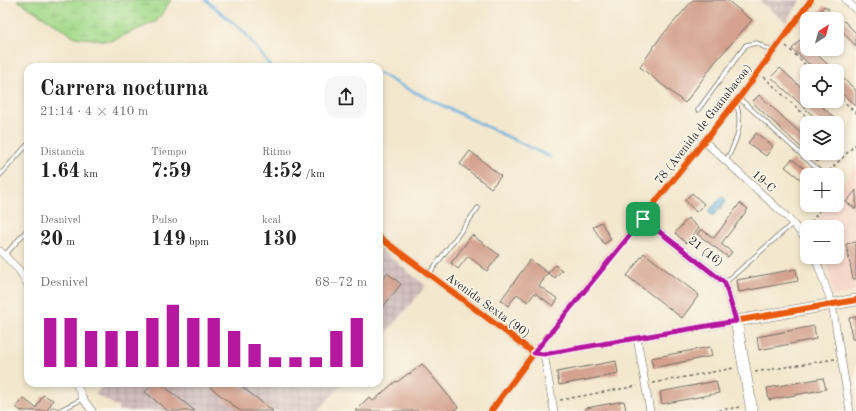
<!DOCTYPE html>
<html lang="es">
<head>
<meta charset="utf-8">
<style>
	:root { --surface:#fff; --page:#f6f6f6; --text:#222; --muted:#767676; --accent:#b5179e }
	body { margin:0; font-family:"Old Standard TT",serif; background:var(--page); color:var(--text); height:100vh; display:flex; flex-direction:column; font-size:15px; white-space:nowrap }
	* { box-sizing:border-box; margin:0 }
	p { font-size:13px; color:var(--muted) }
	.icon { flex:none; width:22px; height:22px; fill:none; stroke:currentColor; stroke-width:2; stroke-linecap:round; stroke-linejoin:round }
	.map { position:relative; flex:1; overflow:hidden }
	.details { position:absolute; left:24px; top:63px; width:359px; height:324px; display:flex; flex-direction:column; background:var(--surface); border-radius:12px; box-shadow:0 2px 6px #0003 }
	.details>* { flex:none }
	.needle { width:26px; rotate:36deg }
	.controls { position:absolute; left:800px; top:12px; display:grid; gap:8px }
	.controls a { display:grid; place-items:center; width:44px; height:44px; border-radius:8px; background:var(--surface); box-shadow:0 2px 6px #0003; font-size:20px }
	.pin { position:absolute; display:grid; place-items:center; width:34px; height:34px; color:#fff; margin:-17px; border-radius:8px; box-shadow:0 2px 6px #0006 }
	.round { display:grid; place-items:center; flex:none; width:42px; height:42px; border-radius:12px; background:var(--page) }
	.headline { display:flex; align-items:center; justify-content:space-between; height:68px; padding:0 16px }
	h1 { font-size:22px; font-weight:700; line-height:30px }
	.stats { display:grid; grid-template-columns:repeat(3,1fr); gap:6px; height:68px; padding:4px 16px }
	.stats div { display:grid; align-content:center }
	.stats b { font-size:20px; font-weight:700 }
	.stats small { font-size:11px; font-weight:400 }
	.stats p { font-size:11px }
	.chart { height:112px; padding:8px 16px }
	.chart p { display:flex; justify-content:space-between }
	.chart svg { width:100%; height:72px; margin-top:4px; stroke:var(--accent); stroke-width:6 }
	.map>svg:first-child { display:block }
</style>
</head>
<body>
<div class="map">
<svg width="856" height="411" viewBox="0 0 856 411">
	<defs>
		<pattern id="industrial-grid" width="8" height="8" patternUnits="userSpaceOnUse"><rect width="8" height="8" fill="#d1bfbd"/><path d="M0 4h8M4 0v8" fill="none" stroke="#b4a4a3"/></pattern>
		<pattern id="wetland-marsh" width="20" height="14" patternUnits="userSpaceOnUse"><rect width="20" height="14" fill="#a3da8b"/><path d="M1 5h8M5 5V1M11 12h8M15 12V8" fill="none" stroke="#8cbb78"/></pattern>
		<pattern id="water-rules" width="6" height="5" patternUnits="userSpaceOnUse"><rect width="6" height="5" fill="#67b0df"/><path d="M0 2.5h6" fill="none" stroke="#558fb5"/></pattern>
	</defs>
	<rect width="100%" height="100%" fill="#fbf7ec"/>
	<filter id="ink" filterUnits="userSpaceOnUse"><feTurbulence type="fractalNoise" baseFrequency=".025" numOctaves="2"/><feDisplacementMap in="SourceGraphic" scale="8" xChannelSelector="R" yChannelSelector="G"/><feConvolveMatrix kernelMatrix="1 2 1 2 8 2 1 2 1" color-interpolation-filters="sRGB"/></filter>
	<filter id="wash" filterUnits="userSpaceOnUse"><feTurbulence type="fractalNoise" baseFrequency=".012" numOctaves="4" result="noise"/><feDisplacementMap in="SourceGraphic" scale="16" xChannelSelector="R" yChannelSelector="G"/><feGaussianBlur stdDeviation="0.9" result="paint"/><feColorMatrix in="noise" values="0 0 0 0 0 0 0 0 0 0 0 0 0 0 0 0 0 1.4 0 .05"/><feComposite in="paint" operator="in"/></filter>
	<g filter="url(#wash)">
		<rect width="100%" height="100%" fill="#f3e7cd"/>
		<path fill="#f6d2c3" d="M856 165V292L833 296 826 257H837V227H821L819 217 828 205H837V192Z"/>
		<g fill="url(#industrial-grid)">
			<path d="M758 0H801L786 22Z"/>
			<path d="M379 248 426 286 379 341Z"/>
			<path d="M106 383H343L318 411H118V407L95 394Z"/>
		</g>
		<path fill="url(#wetland-marsh)" stroke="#67825b" d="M17 0H171L157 21 111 41 75 37Z"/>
		<path fill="url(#water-rules)" stroke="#496e85" d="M722 196 727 201 713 216 708 212Z"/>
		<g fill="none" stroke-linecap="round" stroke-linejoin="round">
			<g stroke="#67b0df" stroke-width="2.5">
				<path d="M206 0 244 32 271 67"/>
				<path d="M379 73 398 84 550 157"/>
			</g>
		</g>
		<g id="blocks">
			<g fill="#d4a28f">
				<path d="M693 0H727L752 20 715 62 685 103 640 67 659 39Z"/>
				<path d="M824 6 829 9 822 19H814Z"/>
				<path d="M844 21 856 33V46L838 27Z"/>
				<path d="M800 40 807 46V49H811L835 71H817L792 49Z"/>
				<path d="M780 68 807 93V101H816L840 123H821L771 77Z"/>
				<path d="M837 73 856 90V106L837 89Z"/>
				<path d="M759 95 807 139V153L752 102Z"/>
				<path d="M756 133 773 146 766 156 748 143Z"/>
				<path d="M470 151 501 176 491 188 460 164Z"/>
				<path d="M807 153H826L817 162Z"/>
				<path d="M792 159 807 171V184L785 167Z"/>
				<path d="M856 190V209L846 202Z"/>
				<path d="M692 193 704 204 696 212 685 200Z"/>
				<path d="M740 203 748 209 721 244 732 252 728 257 697 234 701 229 714 238Z"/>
				<path d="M688 218 699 228 686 243 675 233Z"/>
				<path d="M601 222 611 239 604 244 593 227Z"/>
				<path d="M472 235 499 255 487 271 468 256 458 269 451 263Z"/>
				<path d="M856 242V279H853L846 244Z"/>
				<path d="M644 253 699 295 682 318 627 276Z"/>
				<path d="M530 260 548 273 539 286 558 299 553 306 535 293 528 302 517 294 508 306 501 300Z"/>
				<path d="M555 265 562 270 555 278 548 273Z"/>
				<path d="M796 269 798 281 739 292 737 280Z"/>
				<path d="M387 273 401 284 379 312V283Z"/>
				<path d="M856 317V339H852L849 318Z"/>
				<path d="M814 326 816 339 759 350 757 337Z"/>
				<path d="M710 347 712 356 653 368 651 358Z"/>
				<path d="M616 361 618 374 559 385 557 372Z"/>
				<path d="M422 364 458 407 454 411H355L369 397 373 401 396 381 397 382 409 373 410 374Z"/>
				<path d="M823 378 826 389 769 400 767 388Z"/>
				<path d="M716 381 719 393 662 404 660 392Z"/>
				<path d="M153 383H160L195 411H168L145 392Z"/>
				<path d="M205 383H237L273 411H240Z"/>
				<path d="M43 395 53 400 47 411H21L16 407 23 398 36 408Z"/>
				<path d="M624 401 626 411H586V408Z"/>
			</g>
		</g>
	</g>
	<g filter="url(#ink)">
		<use href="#blocks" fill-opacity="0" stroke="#716d64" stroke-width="1"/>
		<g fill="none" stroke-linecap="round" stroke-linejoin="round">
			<defs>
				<g id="lane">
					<path d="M739 98 824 175"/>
					<path d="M698 110 746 45 757 43 773 52"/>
					<path d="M726 161C736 142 744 125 736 103"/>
					<path d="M0 175 28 144"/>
					<path d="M5 255 28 229"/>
					<path d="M429 274 478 208"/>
					<path d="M725 283 793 223"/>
					<path d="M53 409 58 411 83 399"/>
				</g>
				<g id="street">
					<path d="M846 0 856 10"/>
					<path d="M704 141 787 217 807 240"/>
					<path d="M379 237 534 353 544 354 736 321 725 283 643 219"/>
					<path d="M0 251 19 270 28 285"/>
					<path d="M815 257 832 304 850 411"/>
					<path d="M637 338 650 411"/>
					<path d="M544 354 554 411"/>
					<path d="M76 383 83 399 92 411"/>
					<path d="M491 411 534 353 739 98 811 0"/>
				</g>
				<path id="secondary" d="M752 411 736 321 856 300"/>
			</defs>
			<use href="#lane" stroke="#716d64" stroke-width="5"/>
			<use href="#street" stroke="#716d64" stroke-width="8"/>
			<use href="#secondary" stroke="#716d64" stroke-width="12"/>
			<g stroke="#716d64" stroke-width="1.5" stroke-dasharray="3 3" stroke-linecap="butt">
				<path d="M786 46 812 71"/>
				<path d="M764 77 813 123"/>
				<path d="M837 95 856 113"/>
				<path d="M837 146 846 154"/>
				<path d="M829 171 856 144"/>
				<path d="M808 227 823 205"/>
				<path d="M755 372 835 359"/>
				<path d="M653 383 734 368"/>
				<path d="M560 400 637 386"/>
				<path d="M713 411 741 407"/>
			</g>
			<use href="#lane" stroke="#fff" stroke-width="3.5"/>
			<use href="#street" stroke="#fff" stroke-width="7"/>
			<use href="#secondary" stroke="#fff" stroke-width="11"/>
			<defs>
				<g id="cycleway">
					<path d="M379 237 534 353 544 354 856 300"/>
					<path d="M491 411 534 353 739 98 811 0"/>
				</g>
			</defs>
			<use href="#cycleway" stroke="#fbf7ec" stroke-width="8"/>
			<use href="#cycleway" stroke="#e8590c" stroke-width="6"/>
		</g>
	</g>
	<g fill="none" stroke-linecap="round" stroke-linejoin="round" filter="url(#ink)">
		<defs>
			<path id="route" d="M643 219 725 283 736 321 544 354 534 353Z"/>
		</defs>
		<use href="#route" stroke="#fff" stroke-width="8"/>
		<use href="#route" stroke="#b5179e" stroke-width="5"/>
	</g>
	<g text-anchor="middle" stroke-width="3" stroke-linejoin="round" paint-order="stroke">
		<g font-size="12" fill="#2b2b2b" stroke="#fbf7ec">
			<text transform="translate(703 124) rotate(-52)" y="4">78 (Avenida de Guanabacoa)</text>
			<text transform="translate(764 181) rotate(42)" y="4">19-C</text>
			<text transform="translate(706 251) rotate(38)" y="4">21 (16)</text>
			<text transform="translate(488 305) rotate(36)" y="4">Avenida Sexta (90)</text>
		</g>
	</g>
</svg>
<div class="controls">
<a><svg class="needle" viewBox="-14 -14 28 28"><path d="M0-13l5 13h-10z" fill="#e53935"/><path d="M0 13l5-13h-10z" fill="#767676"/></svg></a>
<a><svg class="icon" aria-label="locate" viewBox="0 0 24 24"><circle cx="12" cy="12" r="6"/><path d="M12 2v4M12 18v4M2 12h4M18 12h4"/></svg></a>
<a><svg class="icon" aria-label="layers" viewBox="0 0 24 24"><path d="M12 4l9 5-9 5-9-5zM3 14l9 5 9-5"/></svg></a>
<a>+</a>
<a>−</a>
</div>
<div class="pin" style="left:643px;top:219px;background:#1e9e55"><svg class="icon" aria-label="arrive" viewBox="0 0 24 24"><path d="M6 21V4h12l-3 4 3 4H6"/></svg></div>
<section class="details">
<div class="headline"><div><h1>Carrera nocturna</h1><p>21:14 · 4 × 410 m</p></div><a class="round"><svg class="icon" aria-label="share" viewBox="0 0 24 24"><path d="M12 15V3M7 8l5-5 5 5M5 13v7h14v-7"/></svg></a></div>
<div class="stats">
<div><p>Distancia</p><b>1.64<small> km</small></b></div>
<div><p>Tiempo</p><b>7:59</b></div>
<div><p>Ritmo</p><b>4:52<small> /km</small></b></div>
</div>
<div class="stats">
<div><p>Desnivel</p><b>20<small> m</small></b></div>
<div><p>Pulso</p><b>149<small> bpm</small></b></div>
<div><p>kcal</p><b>130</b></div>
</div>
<div class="chart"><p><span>Desnivel</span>68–72 m</p>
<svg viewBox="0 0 160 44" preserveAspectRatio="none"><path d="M5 44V14M15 44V14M25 44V22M35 44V22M45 44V22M55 44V14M65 44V6M75 44V14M85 44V14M95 44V22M105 44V30M115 44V38M125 44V38M135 44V38M145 44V22M155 44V14"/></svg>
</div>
</section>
</div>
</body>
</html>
